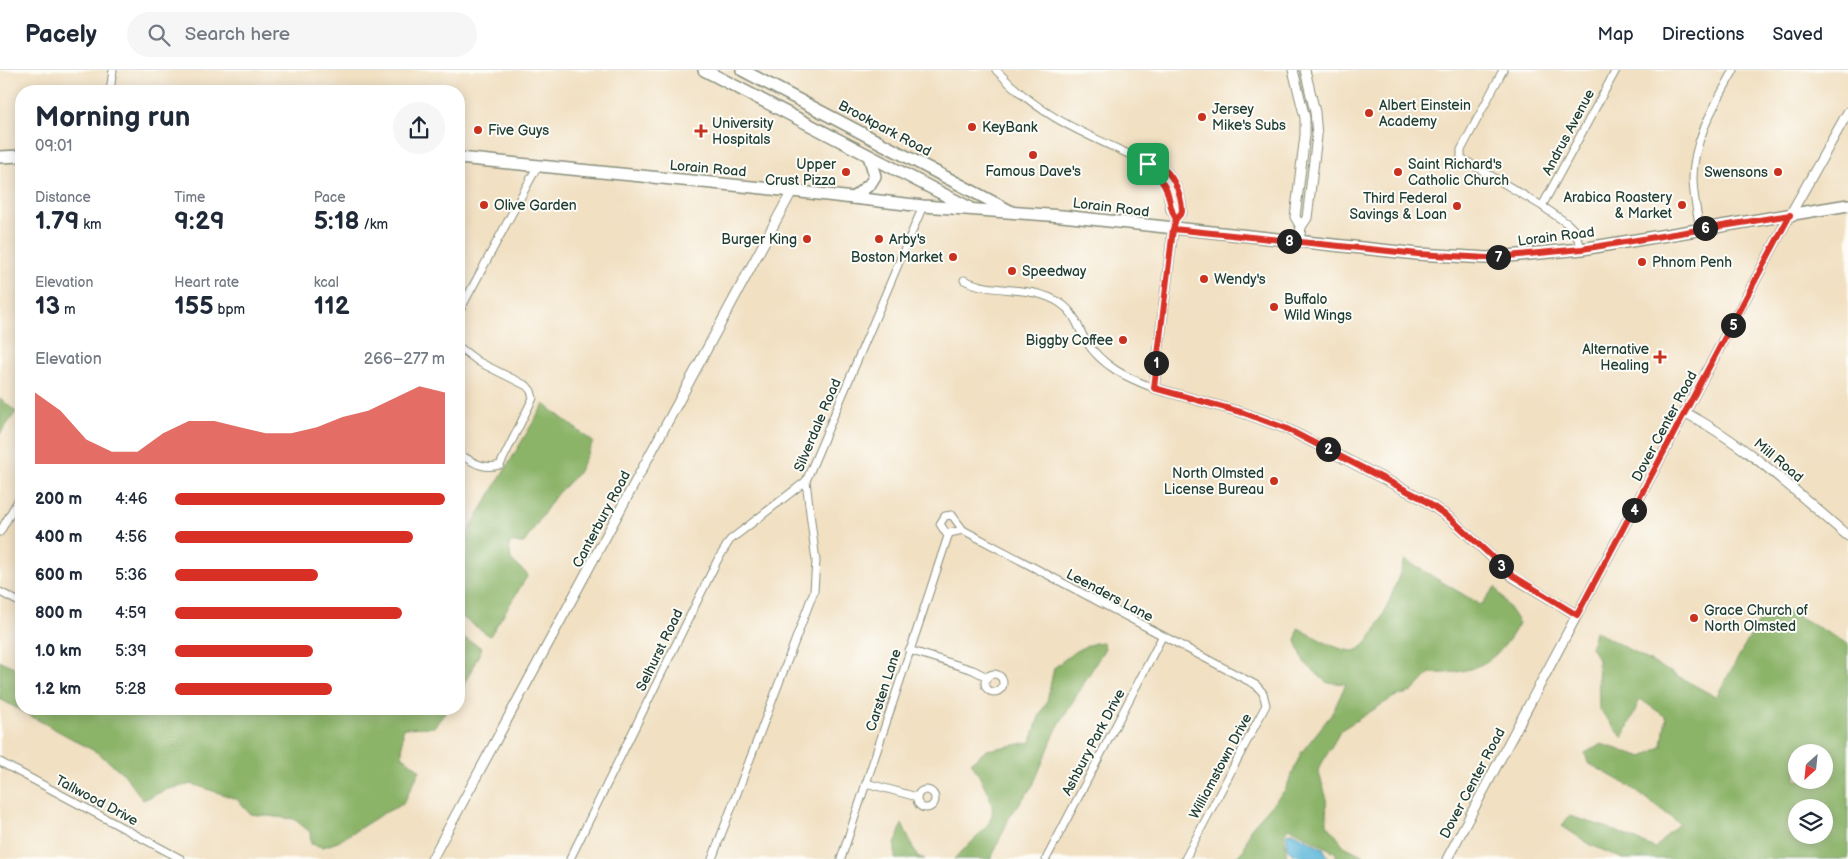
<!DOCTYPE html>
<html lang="en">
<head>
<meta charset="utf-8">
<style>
	:root { --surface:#fff; --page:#f6f6f7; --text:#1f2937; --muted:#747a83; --line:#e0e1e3; --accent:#d93025 }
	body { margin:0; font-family:"Balsamiq Sans",sans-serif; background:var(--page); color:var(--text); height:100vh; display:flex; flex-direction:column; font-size:19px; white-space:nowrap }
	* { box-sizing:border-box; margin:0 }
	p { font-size:16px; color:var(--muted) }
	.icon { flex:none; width:28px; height:28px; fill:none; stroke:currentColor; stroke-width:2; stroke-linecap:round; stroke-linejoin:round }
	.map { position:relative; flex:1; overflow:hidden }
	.drawer { position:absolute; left:15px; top:15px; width:450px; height:630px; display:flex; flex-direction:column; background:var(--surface); border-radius:20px; box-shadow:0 2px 12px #0003 }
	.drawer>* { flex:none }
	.needle { width:32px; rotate:207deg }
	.tools { position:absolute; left:1788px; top:674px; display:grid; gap:10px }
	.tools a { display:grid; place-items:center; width:45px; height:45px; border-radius:50%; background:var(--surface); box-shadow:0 2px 12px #0003; font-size:25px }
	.pin { position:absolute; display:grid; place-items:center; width:42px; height:42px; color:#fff; margin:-21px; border-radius:10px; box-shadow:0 2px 8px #0006 }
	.km { position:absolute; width:25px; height:25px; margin:-12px; border-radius:50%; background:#222; color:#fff; font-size:14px; line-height:25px; text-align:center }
	.round { display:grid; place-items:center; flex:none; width:52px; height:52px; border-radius:26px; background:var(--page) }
	.summary { display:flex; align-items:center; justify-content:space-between; height:85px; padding:0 20px }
	h1 { font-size:28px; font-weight:600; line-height:38px }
	.figures { display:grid; grid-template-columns:repeat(3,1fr); gap:8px; height:85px; padding:5px 20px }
	.figures div { display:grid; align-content:center }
	.figures b { font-size:25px; font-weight:600 }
	.figures small { font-size:14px; font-weight:400 }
	.figures p { font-size:14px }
	.chart { height:140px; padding:10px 20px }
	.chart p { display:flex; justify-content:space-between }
	.chart svg { width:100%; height:90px; margin-top:5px; fill:var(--accent); opacity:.7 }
	ul { padding:0 20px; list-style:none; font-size:16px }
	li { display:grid; grid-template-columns:80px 60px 1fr; align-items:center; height:38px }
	li i { height:12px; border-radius:6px; background:var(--accent) }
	header { display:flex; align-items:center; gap:30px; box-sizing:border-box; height:70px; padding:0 25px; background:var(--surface); border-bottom:1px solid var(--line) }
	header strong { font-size:24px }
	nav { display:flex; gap:28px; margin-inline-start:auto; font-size:18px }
	.search { width:350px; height:45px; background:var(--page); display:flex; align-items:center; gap:12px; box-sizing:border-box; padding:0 18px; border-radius:28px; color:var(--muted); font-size:19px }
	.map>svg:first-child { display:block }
</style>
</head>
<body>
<header>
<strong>Pacely</strong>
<div class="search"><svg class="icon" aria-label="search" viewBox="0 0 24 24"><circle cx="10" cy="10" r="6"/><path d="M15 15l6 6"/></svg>Search here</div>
<nav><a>Map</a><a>Directions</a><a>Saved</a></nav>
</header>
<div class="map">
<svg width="1848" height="789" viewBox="0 0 1848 789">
	<rect width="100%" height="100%" fill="#fdfcf7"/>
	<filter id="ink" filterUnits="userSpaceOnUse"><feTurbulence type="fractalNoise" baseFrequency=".02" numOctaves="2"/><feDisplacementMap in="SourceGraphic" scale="10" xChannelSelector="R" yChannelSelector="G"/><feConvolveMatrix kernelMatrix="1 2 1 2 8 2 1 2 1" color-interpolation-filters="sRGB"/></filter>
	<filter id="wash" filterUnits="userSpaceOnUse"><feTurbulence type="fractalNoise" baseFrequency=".0096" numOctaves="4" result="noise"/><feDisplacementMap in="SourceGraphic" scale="20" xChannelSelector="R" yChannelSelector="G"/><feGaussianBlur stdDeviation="1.12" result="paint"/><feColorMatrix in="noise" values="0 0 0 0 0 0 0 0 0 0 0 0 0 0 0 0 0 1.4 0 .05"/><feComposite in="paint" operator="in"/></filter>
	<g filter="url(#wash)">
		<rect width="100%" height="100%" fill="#f1e0c2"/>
		<g fill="#8cb469" stroke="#56784e" fill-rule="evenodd">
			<path d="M0 328 16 342 0 364Z"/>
			<path d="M544 334 593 372 578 403 556 425 524 473H509L511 490 528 505 490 566 459 545V477Z"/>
			<path d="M1405 490 1481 535 1495 517 1519 553C1499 592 1473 605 1430 603L1412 622 1394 627 1341 660 1318 700 1326 726 1327 754 1344 776 1364 786 1362 789H1336V783L1289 757 1284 764 1287 789H1235L1244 779 1250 759 1285 720 1301 683 1331 645 1346 614 1326 612 1304 592 1296 571 1298 558C1314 566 1333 579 1352 581 1375 582 1397 509 1405 490Z"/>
			<path d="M1765 540 1790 542 1848 574V789H1623L1591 775 1562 756 1569 746 1606 757 1655 778 1679 753 1629 716 1588 693 1585 683 1601 674 1643 687 1662 676 1666 647 1640 629 1623 668 1599 639 1598 589 1591 577 1595 561 1716 627ZM1796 682H1824V710H1796ZM1796 738H1824V765H1796Z"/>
			<path d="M459 565 482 578 459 625Z"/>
			<path d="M1103 572 1105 578 1057 658 1033 715 1009 748 991 789H954C999 746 1004 748 971 692L987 680 1031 672 1039 647 1047 631 1054 598C1069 586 1083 573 1103 572Z"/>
			<path d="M0 591 21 600V639H448L434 657 403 658 402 686 420 700 403 734 382 744 338 772 323 777 311 774 310 762 294 749 250 744 237 729 192 714 168 719 143 730 124 704 98 683 0 629Z"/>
			<path d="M902 754 917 786 925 789H895V775Z"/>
		</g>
		<path fill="#5bb6d9" stroke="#3d7a86" d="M1293 762 1323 778 1329 789C1317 789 1294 789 1288 780 1286 776 1287 769 1286 764Z"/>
	</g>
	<g filter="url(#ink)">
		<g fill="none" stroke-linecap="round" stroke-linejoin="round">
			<defs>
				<g id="minor">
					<path d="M996 0C1043 50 1089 65 1148 93 1171 93 1182 123 1183 142L1176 149 1173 159"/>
					<path d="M1503 0 1461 80V88L1542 136 1568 154 1574 160 1582 179"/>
					<path d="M110 21 113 0"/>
					<path d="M1148 93 1166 117 1170 140 1176 149"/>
					<path d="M1542 136 1616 0"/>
					<path d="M1700 159C1697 142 1693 125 1693 108 1693 69 1716 33 1734 0"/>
					<path d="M964 210C995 225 1031 214 1060 233 1076 243 1077 257 1086 271 1102 296 1127 308 1154 318"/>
					<path d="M459 242 538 95"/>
					<path d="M459 277 479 292 527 316 531 321 533 328 500 395C483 400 473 392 459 384"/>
					<path d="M0 462 21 425"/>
					<path d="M948 466 940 454 945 446 952 445 963 460"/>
					<path d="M0 522 21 533"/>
					<path d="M909 580 973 600 987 607"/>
					<circle cx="994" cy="613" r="9"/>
					<path d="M0 692 181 789"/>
					<path d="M866 713 917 727"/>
					<circle cx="926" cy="729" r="9"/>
					<path d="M570 789 717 491 730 470 806 411"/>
					<path d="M712 789 814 521 816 491 806 411 923 136"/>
					<path d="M841 789 949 463 963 460 1256 615 1263 623 1266 635 1185 789"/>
					<path d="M1046 789 1162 567"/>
				</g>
				<g id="tertiary">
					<path d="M1293 0 1305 48V65L1295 147 1301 157"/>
					<path d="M1173 159 1154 318 1244 343 1285 358 1421 428 1451 449 1513 507 1577 545"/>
					<path d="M1299 172 1301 157 1307 148 1317 66 1315 42 1305 0"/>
					<path d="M1686 343C1748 376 1795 421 1848 466"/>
					<path d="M432 789 792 121"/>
					<path d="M1447 789 1790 145 1848 42"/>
				</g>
				<g id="primary">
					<path d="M704 0 968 137"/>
					<path d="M742 0 1010 141"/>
					<path d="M0 87 21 86"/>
					<path d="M459 88 792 121 923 136 1062 146 1418 184 1487 188 1582 179 1848 135"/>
					<path d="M853 128 870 114 875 106 869 86"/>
				</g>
			</defs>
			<use href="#minor" stroke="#888e7b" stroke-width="9"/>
			<use href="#tertiary" stroke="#888e7b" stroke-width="11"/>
			<use href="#primary" stroke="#888e7b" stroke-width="14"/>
			<use href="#minor" stroke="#fff" stroke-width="7"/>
			<use href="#tertiary" stroke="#fff" stroke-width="9"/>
			<use href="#primary" stroke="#fff" stroke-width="11"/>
		</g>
	</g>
	<g fill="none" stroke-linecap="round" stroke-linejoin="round" filter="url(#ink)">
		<defs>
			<path id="route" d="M1148 94C1152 103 1161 108 1165 117 1171 128 1169 139 1176 149L1173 159 1154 318 1244 343 1285 358 1421 428 1451 449 1513 506 1577 545 1790 145 1582 179 1487 188 1418 184 1173 159 1176 149 1182 142C1182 124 1171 93 1148 94"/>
		</defs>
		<use href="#route" stroke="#fff" stroke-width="10"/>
		<use href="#route" stroke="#d93025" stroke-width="6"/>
	</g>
	<g fill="#c8321e" stroke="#fdfcf7" stroke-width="2">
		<circle cx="1369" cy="43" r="5"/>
		<circle cx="1202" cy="47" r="5"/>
		<circle cx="972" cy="57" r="5"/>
		<circle cx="478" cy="60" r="5"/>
		<path d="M698.5 53.5h5v5h5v5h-5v5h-5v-5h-5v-5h5z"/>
		<circle cx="1033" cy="85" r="5"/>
		<circle cx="846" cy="102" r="5"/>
		<circle cx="1398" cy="102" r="5"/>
		<circle cx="1778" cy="102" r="5"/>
		<circle cx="484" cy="135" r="5"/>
		<circle cx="1682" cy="135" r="5"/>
		<circle cx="1457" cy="136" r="5"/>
		<circle cx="807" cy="169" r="5"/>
		<circle cx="879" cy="169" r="5"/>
		<circle cx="953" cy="187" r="5"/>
		<circle cx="1642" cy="192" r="5"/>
		<circle cx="1012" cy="201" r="5"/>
		<circle cx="1204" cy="209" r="5"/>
		<circle cx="1274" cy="237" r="5"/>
		<circle cx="1123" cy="270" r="5"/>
		<path d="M1657.5 279.5h5v5h5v5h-5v5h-5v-5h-5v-5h5z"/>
		<circle cx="1274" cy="411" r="5"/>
		<circle cx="1694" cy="548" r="5"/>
	</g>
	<g text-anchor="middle" stroke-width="4" stroke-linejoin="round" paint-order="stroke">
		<g font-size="14" fill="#1f3d34" stroke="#fdfcf7" text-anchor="start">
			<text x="1379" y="40">Albert Einstein<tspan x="1379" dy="16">Academy</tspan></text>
			<text x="1212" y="44">Jersey<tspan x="1212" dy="16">Mike's Subs</tspan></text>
			<text x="712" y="58">University<tspan x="712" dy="16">Hospitals</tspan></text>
			<text x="982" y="62">KeyBank</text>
			<text x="488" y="65">Five Guys</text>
			<text x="836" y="99" text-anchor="end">Upper<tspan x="836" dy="16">Crust Pizza</tspan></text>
			<text x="1408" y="99">Saint Richard's<tspan x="1408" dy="16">Catholic Church</tspan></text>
			<text x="1033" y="106" text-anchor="middle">Famous Dave's</text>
			<text x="1768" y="107" text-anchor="end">Swensons</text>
			<text x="1672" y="132" text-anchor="end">Arabica Roastery<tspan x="1672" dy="16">&amp; Market</tspan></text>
			<text x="1447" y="133" text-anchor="end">Third Federal<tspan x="1447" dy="16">Savings &amp; Loan</tspan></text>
			<text x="494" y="140">Olive Garden</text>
			<text x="797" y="174" text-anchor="end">Burger King</text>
			<text x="889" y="174">Arby's</text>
			<text x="943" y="192" text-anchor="end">Boston Market</text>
			<text x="1652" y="197">Phnom Penh</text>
			<text x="1022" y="206">Speedway</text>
			<text x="1214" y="214">Wendy's</text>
			<text x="1284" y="234">Buffalo<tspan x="1284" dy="16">Wild Wings</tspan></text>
			<text x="1113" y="275" text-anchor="end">Biggby Coffee</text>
			<text x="1649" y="284" text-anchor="end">Alternative<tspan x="1649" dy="16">Healing</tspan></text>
			<text x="1264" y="408" text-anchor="end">North Olmsted<tspan x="1264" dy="16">License Bureau</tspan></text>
			<text x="1704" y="545">Grace Church of<tspan x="1704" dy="16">North Olmsted</tspan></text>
		</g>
		<g font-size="14" fill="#1f3d34" stroke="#fdfcf7">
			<text transform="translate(885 58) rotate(28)" y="5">Brookpark Road</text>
			<text transform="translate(1568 62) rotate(-62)" y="5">Andrus Avenue</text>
			<text transform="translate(708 98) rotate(5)" y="5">Lorain Road</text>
			<text transform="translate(1111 137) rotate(7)" y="5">Lorain Road</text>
			<text transform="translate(1556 166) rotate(-7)" y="5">Lorain Road</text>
			<text transform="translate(817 355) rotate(-67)" y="5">Silverdale Road</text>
			<text transform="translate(1664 356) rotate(-62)" y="5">Dover Center Road</text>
			<text transform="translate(1779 390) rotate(40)" y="5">Mill Road</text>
			<text transform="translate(601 449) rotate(-62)" y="5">Canterbury Road</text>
			<text transform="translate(1110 525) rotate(28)" y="5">Leenders Lane</text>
			<text transform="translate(659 580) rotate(-64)" y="5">Selhurst Road</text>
			<text transform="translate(883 620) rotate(-72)" y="5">Carsten Lane</text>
			<text transform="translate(1093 672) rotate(-62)" y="5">Ashbury Park Drive</text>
			<text transform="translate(1220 696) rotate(-62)" y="5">Williamstown Drive</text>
			<text transform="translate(1472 713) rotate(-62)" y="5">Dover Center Road</text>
			<text transform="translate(97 730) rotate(28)" y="5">Tallwood Drive</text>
		</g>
	</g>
</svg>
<div class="tools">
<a><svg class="needle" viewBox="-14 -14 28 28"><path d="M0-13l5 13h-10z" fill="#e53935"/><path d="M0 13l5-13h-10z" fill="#747a83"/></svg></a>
<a><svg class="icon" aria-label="layers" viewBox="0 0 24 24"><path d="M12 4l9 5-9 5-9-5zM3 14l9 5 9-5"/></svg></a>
</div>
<div class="pin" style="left:1148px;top:94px;background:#1e9e55"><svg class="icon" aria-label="arrive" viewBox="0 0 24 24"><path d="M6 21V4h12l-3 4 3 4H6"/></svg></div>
<b class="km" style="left:1156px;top:293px">1</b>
<b class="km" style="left:1328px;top:379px">2</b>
<b class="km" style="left:1501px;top:496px">3</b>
<b class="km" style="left:1634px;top:440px">4</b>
<b class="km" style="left:1733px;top:255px">5</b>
<b class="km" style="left:1705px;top:158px">6</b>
<b class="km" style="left:1498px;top:187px">7</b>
<b class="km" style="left:1289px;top:171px">8</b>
<section class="drawer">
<div class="summary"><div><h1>Morning run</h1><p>09:01</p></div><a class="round"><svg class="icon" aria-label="share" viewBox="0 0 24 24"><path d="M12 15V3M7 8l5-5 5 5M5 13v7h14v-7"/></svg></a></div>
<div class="figures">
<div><p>Distance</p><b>1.79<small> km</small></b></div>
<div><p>Time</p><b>9:29</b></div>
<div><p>Pace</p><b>5:18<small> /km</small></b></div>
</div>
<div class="figures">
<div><p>Elevation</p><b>13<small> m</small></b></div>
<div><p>Heart rate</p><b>155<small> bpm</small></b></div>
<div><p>kcal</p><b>112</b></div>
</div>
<div class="chart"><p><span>Elevation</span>266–277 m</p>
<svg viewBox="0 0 160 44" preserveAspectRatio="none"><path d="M0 44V9L10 18L20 32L30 38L40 38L50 29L60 23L70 23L80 26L90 29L100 29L110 26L120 21L130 18L140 12L150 6L160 9V44z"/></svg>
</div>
<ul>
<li><b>200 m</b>4:46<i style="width:100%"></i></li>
<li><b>400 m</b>4:56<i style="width:88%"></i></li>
<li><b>600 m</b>5:36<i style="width:53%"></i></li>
<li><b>800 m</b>4:59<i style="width:84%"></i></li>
<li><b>1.0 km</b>5:39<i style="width:51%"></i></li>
<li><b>1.2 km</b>5:28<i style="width:58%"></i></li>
</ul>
</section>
</div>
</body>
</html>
